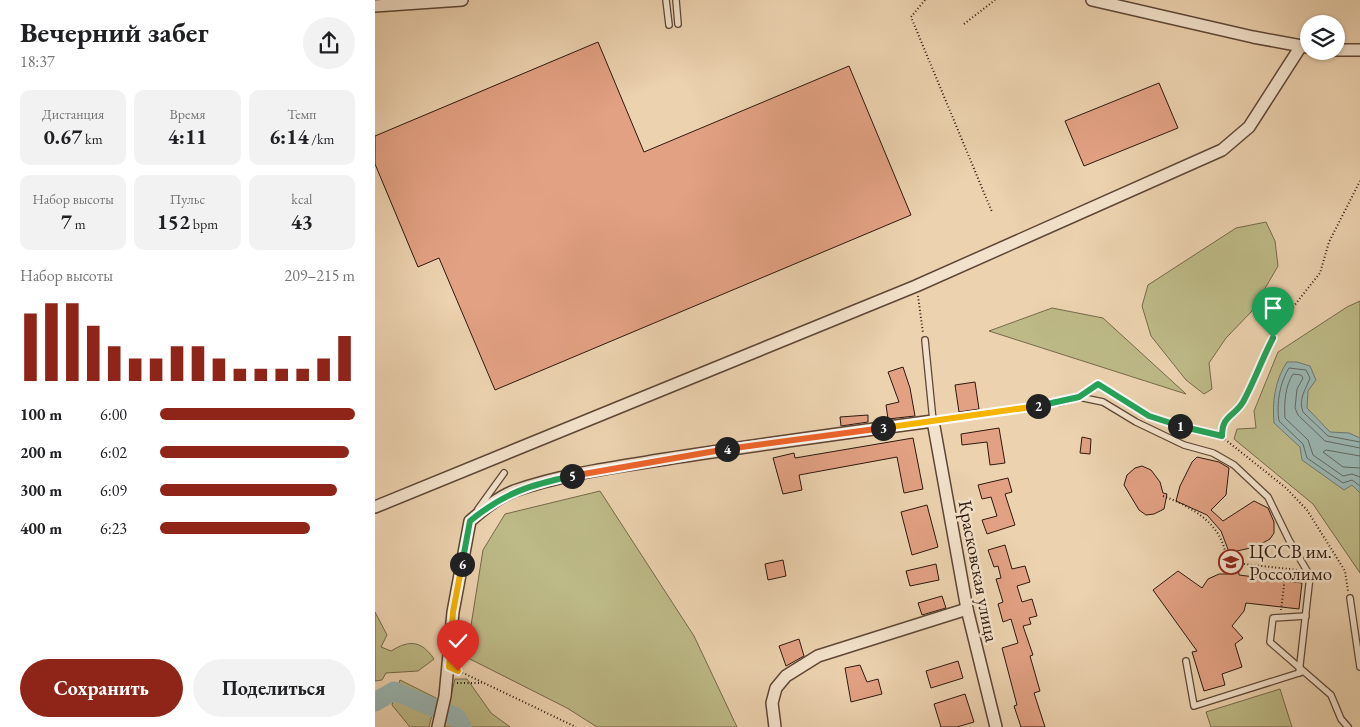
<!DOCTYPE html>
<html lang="ru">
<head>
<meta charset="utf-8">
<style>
	:root { --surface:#fff; --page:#f2f2f2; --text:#202124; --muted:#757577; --accent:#8f2418 }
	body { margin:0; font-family:"EB Garamond",serif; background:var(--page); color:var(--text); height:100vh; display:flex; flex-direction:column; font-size:19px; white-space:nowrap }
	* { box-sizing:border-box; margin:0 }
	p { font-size:16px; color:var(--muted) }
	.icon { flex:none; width:28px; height:28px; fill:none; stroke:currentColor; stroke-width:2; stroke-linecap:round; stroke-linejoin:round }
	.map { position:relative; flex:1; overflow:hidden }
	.sheet { display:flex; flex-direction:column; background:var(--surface); width:375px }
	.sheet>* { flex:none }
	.tools { position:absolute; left:925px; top:15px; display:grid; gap:10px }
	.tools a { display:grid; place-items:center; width:45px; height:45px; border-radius:50%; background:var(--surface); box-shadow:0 1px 4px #0004; font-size:25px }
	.pin { position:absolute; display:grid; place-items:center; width:42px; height:42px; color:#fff; margin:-51px -21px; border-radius:50% 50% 50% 0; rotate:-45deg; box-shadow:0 0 5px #0007 }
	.pin .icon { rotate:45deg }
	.km { position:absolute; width:25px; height:25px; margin:-12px; border-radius:50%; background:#222; color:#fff; font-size:14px; line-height:25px; text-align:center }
	.round { display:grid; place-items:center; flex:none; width:52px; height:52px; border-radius:26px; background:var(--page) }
	.head { display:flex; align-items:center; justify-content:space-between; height:85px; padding:0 20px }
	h1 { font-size:28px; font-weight:700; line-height:38px }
	.stats { display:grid; grid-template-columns:repeat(3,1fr); gap:8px; height:85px; padding:5px 20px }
	.stats div { display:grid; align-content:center; border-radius:10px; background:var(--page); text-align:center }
	.stats b { font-size:21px; font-weight:700 }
	.stats small { font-size:14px; font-weight:400 }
	.stats p { font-size:14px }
	.chart { height:140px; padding:10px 20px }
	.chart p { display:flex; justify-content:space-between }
	.chart svg { width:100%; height:90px; margin-top:5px; stroke:var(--accent); stroke-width:6 }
	.cta { display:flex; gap:10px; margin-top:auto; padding:10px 20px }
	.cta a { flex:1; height:58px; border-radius:30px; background:var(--accent); color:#fff; font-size:20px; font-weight:700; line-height:58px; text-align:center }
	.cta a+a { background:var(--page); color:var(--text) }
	ul { padding:0 20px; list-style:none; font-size:16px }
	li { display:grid; grid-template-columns:80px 60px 1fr; align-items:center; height:38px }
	li i { height:12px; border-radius:6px; background:var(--accent) }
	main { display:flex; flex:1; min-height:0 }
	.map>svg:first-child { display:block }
</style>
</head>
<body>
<main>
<section class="sheet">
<div class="head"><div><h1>Вечерний забег</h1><p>18:37</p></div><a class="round"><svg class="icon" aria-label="share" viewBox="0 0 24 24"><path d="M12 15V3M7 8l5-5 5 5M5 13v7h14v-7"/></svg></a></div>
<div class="stats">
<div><p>Дистанция</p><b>0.67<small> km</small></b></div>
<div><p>Время</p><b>4:11</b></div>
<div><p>Темп</p><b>6:14<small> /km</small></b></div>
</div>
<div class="stats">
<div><p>Набор высоты</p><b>7<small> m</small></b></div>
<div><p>Пульс</p><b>152<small> bpm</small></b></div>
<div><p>kcal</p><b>43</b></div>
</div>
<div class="chart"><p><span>Набор высоты</span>209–215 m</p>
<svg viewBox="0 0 160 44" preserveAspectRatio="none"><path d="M5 44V11M15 44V6M25 44V6M35 44V17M45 44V27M55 44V33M65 44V33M75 44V27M85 44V27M95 44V33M105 44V38M115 44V38M125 44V38M135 44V38M145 44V33M155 44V22"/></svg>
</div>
<ul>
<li><b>100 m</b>6:00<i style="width:100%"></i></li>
<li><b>200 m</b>6:02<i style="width:97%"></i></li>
<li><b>300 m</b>6:09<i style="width:91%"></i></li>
<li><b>400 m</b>6:23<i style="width:77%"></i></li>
</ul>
<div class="cta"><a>Сохранить</a><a>Поделиться</a></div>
</section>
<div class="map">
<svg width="985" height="727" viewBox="0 0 985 727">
	<rect width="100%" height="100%" fill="#ecd2af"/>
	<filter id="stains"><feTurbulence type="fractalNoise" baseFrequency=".004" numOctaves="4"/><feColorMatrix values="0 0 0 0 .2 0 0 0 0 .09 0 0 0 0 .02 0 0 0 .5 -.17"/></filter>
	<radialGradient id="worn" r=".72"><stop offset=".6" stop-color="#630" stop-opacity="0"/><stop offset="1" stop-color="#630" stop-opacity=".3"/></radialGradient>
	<g fill="#bdba87" stroke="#76694a">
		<path d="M891 222 900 241 903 266 877 311 851 338 834 363 837 389 829 394 811 380 776 336 767 306 773 285 861 228Z"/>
		<path d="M985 301V573L938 504 859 439 862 429 881 428 879 411 903 352 972 307Z"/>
		<path d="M677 308 728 318 811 394 614 331Z"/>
		<path d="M225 491 319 636 362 727H222L192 708 91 657 108 550 130 514Z"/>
		<path d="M0 612 12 635 6 647 16 651C34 640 46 640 59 659L43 671 11 673 7 680 0 681Z"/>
		<path d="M80 679H92L116 713 135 727H68Z"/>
		<path d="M25 680 61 698 54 727H35L17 705Z"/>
		<path d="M905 689 917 727H836L831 712Z"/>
	</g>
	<path fill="#9ab6b2" stroke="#6f7770" d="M912 362H922L935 366 941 380 933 391 932 408 955 432 974 433 985 438V493L977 485 969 490 927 460 925 447 899 423C897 402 900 380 912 362Z"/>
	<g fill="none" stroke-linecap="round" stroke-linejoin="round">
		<g stroke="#646760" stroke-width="1">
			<path d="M985 442 953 436 928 412C923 399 931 389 935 378L931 370 914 368C905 382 901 404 904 421L928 444 932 458 968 483 977 480 985 486"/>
			<path d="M985 448 950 441 923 415 920 408 922 389 928 378 926 375 918 374C910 386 909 404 910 418L933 440 938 455 968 476 977 474 985 477"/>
			<path d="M985 456 951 450 948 452 968 467 985 468"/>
		</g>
		<path stroke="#9ab6b2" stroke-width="19" d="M0 702 19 691 81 717 87 727"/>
	</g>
	<g fill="#e2a183" stroke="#2e180e">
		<path d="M223 42 269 152 474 66 536 215 120 390 64 258 43 267 0 164V136Z"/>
		<path d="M784 83 803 128 709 166 690 121Z"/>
		<path d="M528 367 535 388 540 416 513 419 511 405 524 402 513 372Z"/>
		<path d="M600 382 604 409 584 412 580 385Z"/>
		<path d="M493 415V422L466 426 465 417Z"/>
		<path d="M624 428 630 463 615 465 612 442 587 445 586 434Z"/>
		<path d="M707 437 716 439 715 454 705 453Z"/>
		<path d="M538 438 548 489 529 493 522 457 424 475 427 490 408 494 398 458 419 453 420 458Z"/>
		<path d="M822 457 844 462 854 468 851 495 836 510 848 521 879 501 893 508 899 522V533L895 539 880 547 862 551 864 575 927 583 924 609 871 603 869 611 857 626 868 638 860 644 867 667 847 674 850 685 829 691 817 652 822 651 778 590 803 571 827 588 833 579 844 574H853L854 552 846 531 832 515 801 501 805 486 817 462Z"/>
		<path d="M767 466 776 470 785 482 788 493 792 494 789 509 779 514 771 515 764 510 749 485 752 475 760 468Z"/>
		<path d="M633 478 637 492 630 494 640 525 612 534 607 520 622 516 616 497 607 499 603 485Z"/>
		<path d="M552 505 563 547 537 555 526 512Z"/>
		<path d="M630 545 637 569 650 566 655 582 642 586 647 602 657 599 662 616 654 618 656 624 648 626 658 655 655 656 665 691 659 693 670 727H646L639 706 642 705 627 648 643 643 636 619 628 622 623 604 628 602 621 579 626 578 623 566 619 567 613 550Z"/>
		<path d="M408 560 411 576 393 580 390 564Z"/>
		<path d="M561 564 564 580 535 586 531 571Z"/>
		<path d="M567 596 571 608 547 615 543 603Z"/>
		<path d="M424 639 429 656 411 666 404 646Z"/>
		<path d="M583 661 588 678 556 688 551 671Z"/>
		<path d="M485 665 492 682 503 679 507 694 476 702 470 668Z"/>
		<path d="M590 694 599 722 582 727H566L559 704Z"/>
	</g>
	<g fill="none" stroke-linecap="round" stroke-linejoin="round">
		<defs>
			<g id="lane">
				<path d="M291 0 294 25"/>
				<path d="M301 0 303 24"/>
				<path d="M550 340 558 421 687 402 704 397 728 402 761 422 809 445 838 453 859 465 893 497 914 540 935 576 924 673"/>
				<path d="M103 509 129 473"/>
				<path d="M975 598 985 667"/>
				<path d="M931 616 898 618 895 642 956 695 966 719 973 727"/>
				<path d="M811 661 819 706 927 672"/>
			</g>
			<g id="street">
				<path d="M717 0 878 37 932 47"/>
				<path d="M0 6 87 0"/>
				<path d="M961 50H985"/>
				<path d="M0 507 541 286 847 150 874 127 926 46"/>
				<path d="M63 727 70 696 78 612 95 521C108 510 122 498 139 491 187 474 241 467 291 459 380 445 469 433 558 421L592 609 621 727"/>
				<path d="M400 727 397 703 401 688 411 676 443 656 592 609"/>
			</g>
		</defs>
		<use href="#lane" stroke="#5e4636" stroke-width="8"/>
		<use href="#street" stroke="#5e4636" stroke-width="14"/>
		<g stroke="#2e180e" stroke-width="2" stroke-dasharray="1 2.5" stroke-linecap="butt">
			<path d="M550 0 536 17 617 212"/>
			<path d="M589 24 620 0"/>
			<path d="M543 296 548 333"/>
			<path d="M714 390 723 384 774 416 847 437V426L854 415 867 403 898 338 915 311 945 273 954 242 985 181"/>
			<path d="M847 437 911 488 932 510 970 571 973 591"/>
			<path d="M788 496C818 507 851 526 851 562L923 570"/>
			<path d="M906 610 911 569"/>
			<path d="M84 671 201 727"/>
			<path d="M82 683H107"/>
		</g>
		<use href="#lane" stroke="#f3e2cb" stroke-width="5.5"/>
		<use href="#street" stroke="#f3e2cb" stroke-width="11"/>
	</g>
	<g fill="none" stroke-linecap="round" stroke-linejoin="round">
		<defs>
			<path id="split-1" d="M805 426 847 436C847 415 859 417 868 402 879 382 887 359 898 338"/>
			<path id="split-2" d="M663 406 704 397 723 384 774 416 805 426"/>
			<path id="split-3" d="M508 428 663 406"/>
			<path id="split-4" d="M352 449 508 428"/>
			<path id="split-5" d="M197 476 352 449"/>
			<path id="split-6" d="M87 564 95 521C129 493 155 485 197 476"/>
			<path id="split-7" d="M83 671 74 667 78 612 87 564"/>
		</defs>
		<use href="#split-1" stroke="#fff" stroke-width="10"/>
		<use href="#split-2" stroke="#fff" stroke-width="10"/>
		<use href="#split-3" stroke="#fff" stroke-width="10"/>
		<use href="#split-4" stroke="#fff" stroke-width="10"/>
		<use href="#split-5" stroke="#fff" stroke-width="10"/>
		<use href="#split-6" stroke="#fff" stroke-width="10"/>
		<use href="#split-7" stroke="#fff" stroke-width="10"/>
		<use href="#split-1" stroke="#22a559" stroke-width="6"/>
		<use href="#split-2" stroke="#22a559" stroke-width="6"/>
		<use href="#split-3" stroke="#f5b400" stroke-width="6"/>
		<use href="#split-4" stroke="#f0652b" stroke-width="6"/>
		<use href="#split-5" stroke="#f0652b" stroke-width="6"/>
		<use href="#split-6" stroke="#22a559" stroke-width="6"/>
		<use href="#split-7" stroke="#f5b400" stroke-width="6"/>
	</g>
	<defs>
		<symbol id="school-ring" viewBox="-11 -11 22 22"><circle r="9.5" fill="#f3e2cb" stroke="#8f2418" stroke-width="1.5"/><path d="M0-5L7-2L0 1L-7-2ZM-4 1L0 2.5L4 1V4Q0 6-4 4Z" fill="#8f2418"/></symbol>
	</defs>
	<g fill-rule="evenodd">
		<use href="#school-ring" x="842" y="548" width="28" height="28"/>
	</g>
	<g text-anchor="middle" stroke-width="5" stroke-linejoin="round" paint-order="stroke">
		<g font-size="19" fill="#2e180e" stroke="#f3e2cb" text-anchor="start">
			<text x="874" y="558">ЦССВ им.<tspan x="874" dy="22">Россолимо</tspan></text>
		</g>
		<g font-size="19" fill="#2e180e" stroke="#f3e2cb">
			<text transform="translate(604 571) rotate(79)" y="7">Красковская улица</text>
		</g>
	</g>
	<rect width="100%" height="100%" filter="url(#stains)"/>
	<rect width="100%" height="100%" fill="url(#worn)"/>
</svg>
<div class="tools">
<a><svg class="icon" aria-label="layers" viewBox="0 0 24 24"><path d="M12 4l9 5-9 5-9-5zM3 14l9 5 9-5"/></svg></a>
</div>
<div class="pin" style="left:898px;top:338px;background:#1e9e55"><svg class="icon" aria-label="arrive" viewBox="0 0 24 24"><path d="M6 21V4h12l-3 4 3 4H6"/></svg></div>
<div class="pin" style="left:83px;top:671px;background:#d93025"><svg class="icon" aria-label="check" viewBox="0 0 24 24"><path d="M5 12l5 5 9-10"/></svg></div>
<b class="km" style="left:805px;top:426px">1</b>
<b class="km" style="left:663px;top:406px">2</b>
<b class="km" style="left:508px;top:428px">3</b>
<b class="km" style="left:352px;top:449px">4</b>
<b class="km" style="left:197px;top:476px">5</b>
<b class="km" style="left:87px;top:564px">6</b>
</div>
</main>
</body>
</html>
